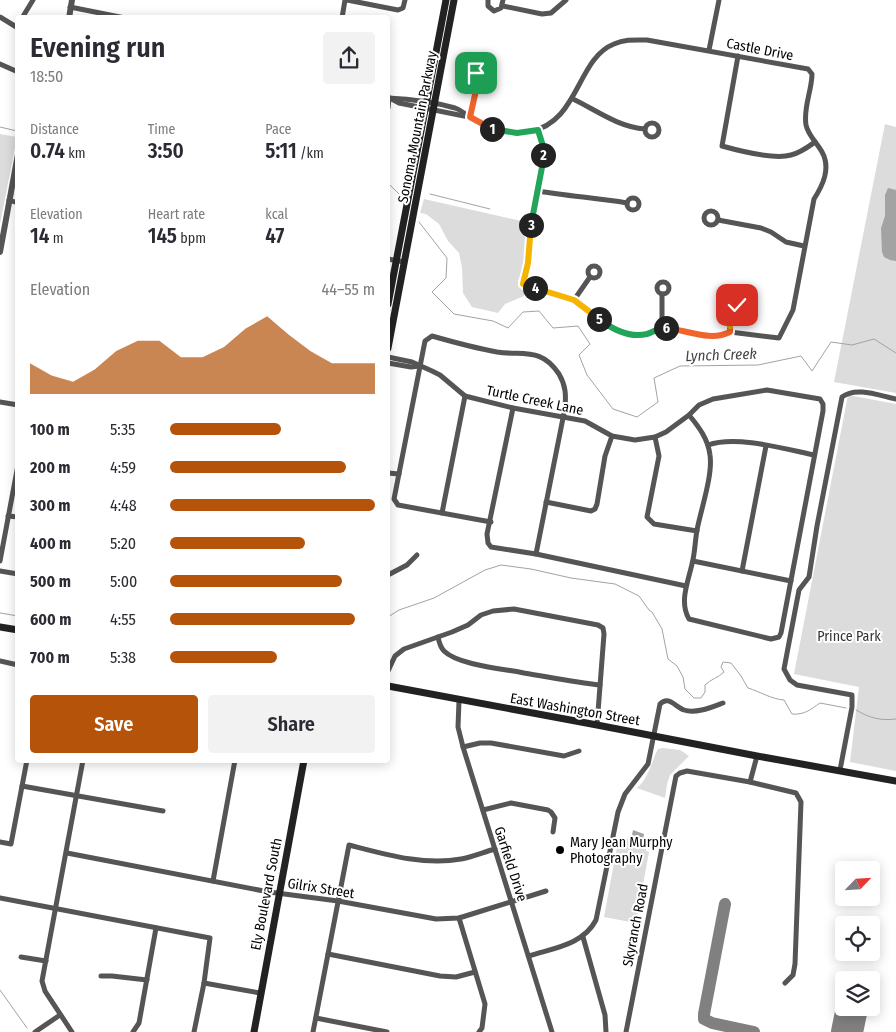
<!DOCTYPE html>
<html lang="en">
<head>
<meta charset="utf-8">
<style>
	:root { --surface:#fff; --page:#f2f2f3; --text:#2b2b33; --muted:#7c7c81; --accent:#b45309 }
	body { margin:0; font-family:"Fira Sans Condensed",sans-serif; background:var(--page); color:var(--text); height:100vh; display:flex; flex-direction:column; font-size:19px; white-space:nowrap }
	* { box-sizing:border-box; margin:0 }
	p { font-size:16px; color:var(--muted) }
	.icon { flex:none; width:28px; height:28px; fill:none; stroke:currentColor; stroke-width:2; stroke-linecap:round; stroke-linejoin:round }
	.map { position:relative; flex:1; overflow:hidden }
	.details { position:absolute; left:15px; top:15px; width:375px; height:748px; display:flex; flex-direction:column; background:var(--surface); border-radius:5px; box-shadow:0 2px 12px #0003 }
	.details>* { flex:none }
	.needle { width:32px; rotate:65deg }
	.buttons { position:absolute; left:835px; top:861px; display:grid; gap:10px }
	.buttons a { display:grid; place-items:center; width:45px; height:45px; border-radius:5px; background:var(--surface); box-shadow:0 2px 12px #0003; font-size:25px }
	.pin { position:absolute; display:grid; place-items:center; width:42px; height:42px; color:#fff; margin:-21px; border-radius:10px; box-shadow:0 2px 8px #0006 }
	.km { position:absolute; width:25px; height:25px; margin:-12px; border-radius:50%; background:#222; color:#fff; font-size:14px; line-height:25px; text-align:center }
	.round { display:grid; place-items:center; flex:none; width:52px; height:52px; border-radius:5px; background:var(--page) }
	.head { display:flex; align-items:center; justify-content:space-between; height:85px; padding:0 15px }
	h1 { font-size:28px; font-weight:600; line-height:38px }
	.figures { display:grid; grid-template-columns:repeat(3,1fr); gap:8px; height:85px; padding:5px 15px }
	.figures div { display:grid; align-content:center }
	.figures b { font-size:21px; font-weight:600 }
	.figures small { font-size:14px; font-weight:400 }
	.figures p { font-size:14px }
	.chart { height:140px; padding:10px 15px }
	.chart p { display:flex; justify-content:space-between }
	.chart svg { width:100%; height:90px; margin-top:5px; fill:var(--accent); opacity:.7 }
	.cta { display:flex; gap:10px; margin-top:auto; padding:10px 15px }
	.cta a { flex:1; height:58px; border-radius:5px; background:var(--accent); color:#fff; font-size:20px; font-weight:600; line-height:58px; text-align:center }
	.cta a+a { background:var(--page); color:var(--text) }
	ul { padding:0 15px; list-style:none; font-size:16px }
	li { display:grid; grid-template-columns:80px 60px 1fr; align-items:center; height:38px }
	li i { height:12px; border-radius:6px; background:var(--accent) }
	.map>svg:first-child { display:block }
</style>
</head>
<body>
<div class="map">
<svg width="896" height="1032" viewBox="0 0 896 1032">
	<rect width="100%" height="100%" fill="#fff"/>
	<g fill="#dcdcdc">
		<path d="M885 124 896 127V393L834 382Z"/>
		<path d="M0 134 17 137 0 224Z"/>
		<path d="M424 199 526 222 525 264 518 281 521 289 524 291V296L505 304 498 313 472 307 463 293 462 268 459 253 448 241 439 224 426 214 420 213Z"/>
		<path d="M848 395 896 404V771L850 762 859 687 794 674Z"/>
		<path d="M663 748 680 750 689 756 670 775 667 784 665 798 637 788C649 778 651 762 658 749Z"/>
		<path d="M621 839H628V843L647 842 646 851 649 852 636 923 604 917 617 847H620Z"/>
	</g>
	<g fill="#a3a3a3">
		<path d="M888 188 896 190V261L890 260 884 257 882 252 881 228 885 216V195Z"/>
		<path d="M633 830 644 834 643 840H631Z"/>
	</g>
	<g fill="none" stroke-linecap="round" stroke-linejoin="round">
		<g stroke="#a3a3a3" stroke-width="1">
			<path d="M0 127 17 131"/>
			<path d="M388 183 400 195"/>
			<path d="M430 194 490 209"/>
			<path d="M419 222 447 258 446 278 432 292 454 314 493 321 508 328 523 312 539 311 553 328 578 326 590 344 579 355 587 375 613 409 637 417 658 402 654 378 680 366 758 365 801 356 812 371 831 342 852 345 874 339 896 353"/>
			<path d="M0 613 18 616"/>
			<path d="M388 617 399 610 434 598 485 570 501 565 531 569 571 578 615 584 639 596 649 610 652 612 662 629 668 659 677 666 683 677 685 689 694 698H701L705 692V685C711 679 718 678 724 672L721 667 723 662 731 663 741 676 748 688C761 692 771 699 784 700L792 714C804 715 810 710 820 703L846 708"/>
			<path d="M856 710C870 718 880 721 896 719"/>
			<path d="M0 990 27 1028"/>
		</g>
		<path stroke="#808080" stroke-width="12" d="M725 904 704 1014V1019L712 1023 754 1032"/>
		<path stroke="#808080" stroke-width="32" d="M847 1032 852 1008"/>
		<g stroke="#555" stroke-width="5">
			<path d="M347 0 398 10 403 8 405 0"/>
			<path d="M488 0V6L494 11 501 8 503 0"/>
			<path d="M503 6 542 14 551 13 566 0"/>
			<path d="M70 7 125 18"/>
			<path d="M0 17 18 28"/>
			<path d="M22 18 33 0"/>
			<path d="M342 18 345 0"/>
			<path d="M709 50 719 0"/>
			<path d="M738 56 722 146C740 151 774 160 791 155 800 153 808 147 815 142"/>
			<path d="M0 64 18 72"/>
			<path d="M388 98C410 99 434 102 455 108 461 110 466 115 472 118 489 128 509 136 529 132 580 122 576 59 614 44 625 39 636 40 647 40L808 69 812 74C812 90 803 108 806 125 808 135 817 143 822 152 831 168 823 185 814 199L793 310 779 338 730 332 721 336 712 337 662 327 647 334 620 332 605 324 574 300 523 284C527 267 527 251 529 233 534 197 550 166 538 130"/>
			<path d="M390 98 399 103 469 117"/>
			<path d="M573 99C596 110 618 127 645 129"/>
			<path d="M388 108 389 98"/>
			<path d="M470 117 479 77 476 73 475 66 480 62 488 63 491 69 490 74 485 78 479 77"/>
			<circle cx="652" cy="130" r="7"/>
			<path d="M538 191C567 196 597 198 627 203"/>
			<circle cx="633" cy="204" r="6"/>
			<path d="M9 200 18 203"/>
			<circle cx="711" cy="218" r="7"/>
			<path d="M718 220 761 228 771 232 786 242 804 246"/>
			<path d="M388 259 404 262"/>
			<circle cx="594" cy="272" r="6"/>
			<circle cx="663" cy="288" r="6"/>
			<circle cx="732" cy="300" r="6"/>
			<path d="M662 294V327"/>
			<path d="M574 300 590 277"/>
			<path d="M730 332 731 307"/>
			<path d="M388 357 412 362 432 371 440 375 465 396 513 408 585 421 612 436 635 440 655 437 666 432 689 415 699 405 713 399 767 390 820 399 823 404V411L781 633 779 637 771 639 689 619C679 602 688 582 692 564 695 553 695 541 697 530 701 509 713 475 710 455 708 439 699 427 689 415"/>
			<path d="M388 363 411 367 419 366"/>
			<path d="M0 402 18 405"/>
			<path d="M513 408 487 534 488 543 491 547 536 554 686 586"/>
			<path d="M655 437 659 456 647 517 654 524 697 531"/>
			<path d="M708 445C736 435 785 449 814 455"/>
			<path d="M388 473 399 474"/>
			<path d="M546 502 591 511 595 509 597 504 605 456 612 436"/>
			<path d="M442 513 465 396"/>
			<path d="M8 516 18 517"/>
			<path d="M491 522 398 505 394 499 425 341 432 336C453 342 475 348 497 352 524 356 541 347 559 374 566 386 566 395 565 408L536 554"/>
			<path d="M0 561 18 465"/>
			<path d="M693 561 791 581"/>
			<path d="M0 571 18 574"/>
			<path d="M742 571 766 446"/>
			<path d="M388 575 407 565 417 555"/>
			<path d="M438 637C439 642 440 647 444 651 458 665 504 669 524 673 549 677 574 682 600 685"/>
			<path d="M0 661 18 665"/>
			<path d="M388 671 395 656 404 649 452 632 468 625 481 615 493 611 514 609 598 625 603 628 604 634 597 725"/>
			<path d="M459 701 458 727 463 747 552 1032"/>
			<path d="M463 747 480 743H491L564 756 579 751"/>
			<path d="M840 770 852 707V695L797 685 790 680 784 669 799 590 809 577 817 526 842 397C856 386 880 396 896 399"/>
			<path d="M750 782 796 793 801 802 795 964 793 975 785 983"/>
			<path d="M22 786 163 811"/>
			<path d="M483 810 511 803 548 810 551 812 555 818 553 832"/>
			<path d="M0 842 11 844 27 760"/>
			<path d="M67 853 269 892 338 901 436 919 459 918 546 891"/>
			<path d="M213 881 235 760"/>
			<path d="M0 898 210 938 204 983 194 1032"/>
			<path d="M459 918 485 1004 482 1028 479 1032"/>
			<path d="M583 937 605 1015 606 1032"/>
			<path d="M328 954 440 976 456 977 475 972"/>
			<path d="M529 956C553 948 583 945 596 920L618 812 625 794 648 764 660 704C669 695 675 707 684 710 696 714 712 707 723 703"/>
			<path d="M21 957 46 961"/>
			<path d="M101 976H112L147 980"/>
			<path d="M204 983 260 993"/>
			<path d="M316 1018 387 1032"/>
			<path d="M35 1032 60 1015"/>
			<path d="M72 1032 45 991 42 981 83 760"/>
			<path d="M133 1032 139 1023 156 928"/>
			<path d="M313 1032 349 845C384 854 424 866 461 859 472 857 484 852 495 849"/>
			<path d="M626 1032 676 776 680 773 687 771 750 782 757 756"/>
		</g>
		<g stroke="#555" stroke-width="6">
			<path d="M69 18 72 0"/>
			<path d="M0 252 18 154"/>
		</g>
		<g stroke="#222" stroke-width="7">
			<path d="M388 304 446 0"/>
			<path d="M388 348 454 0"/>
			<path d="M0 627 18 630"/>
			<path d="M388 686 597 725 757 756 896 781"/>
			<path d="M254 1032 304 760"/>
		</g>
	</g>
	<g fill="none" stroke-linecap="round" stroke-linejoin="round">
		<defs>
			<path id="split-1" d="M476 73 479 77 470 117 492 129"/>
			<path id="split-2" d="M492 129 517 133 538 130 543 146V155"/>
			<path id="split-3" d="M531 225 543 162V155"/>
			<path id="split-4" d="M531 225 528 263 523 284 535 288"/>
			<path id="split-5" d="M535 288 574 300 599 319"/>
			<path id="split-6" d="M599 319C612 329 630 338 647 334 654 332 659 327 666 328"/>
			<path id="split-7" d="M666 328C687 330 710 342 730 332V326"/>
			<path id="split-8" d="M730 326 731 306 737 305"/>
		</defs>
		<use href="#split-1" stroke="#fff" stroke-width="10"/>
		<use href="#split-2" stroke="#fff" stroke-width="10"/>
		<use href="#split-3" stroke="#fff" stroke-width="10"/>
		<use href="#split-4" stroke="#fff" stroke-width="10"/>
		<use href="#split-5" stroke="#fff" stroke-width="10"/>
		<use href="#split-6" stroke="#fff" stroke-width="10"/>
		<use href="#split-7" stroke="#fff" stroke-width="10"/>
		<use href="#split-8" stroke="#fff" stroke-width="10"/>
		<use href="#split-1" stroke="#f0652b" stroke-width="6"/>
		<use href="#split-2" stroke="#22a559" stroke-width="6"/>
		<use href="#split-3" stroke="#22a559" stroke-width="6"/>
		<use href="#split-4" stroke="#f5b400" stroke-width="6"/>
		<use href="#split-5" stroke="#f5b400" stroke-width="6"/>
		<use href="#split-6" stroke="#22a559" stroke-width="6"/>
		<use href="#split-7" stroke="#f0652b" stroke-width="6"/>
		<use href="#split-8" stroke="#f5b400" stroke-width="6"/>
	</g>
	<circle fill="#000" stroke="#fff" stroke-width="2" cx="560" cy="850" r="5"/>
	<g text-anchor="middle" stroke-width="4" stroke-linejoin="round" paint-order="stroke">
		<g font-size="14" fill="#000" stroke="#fff">
			<text transform="translate(760 49) rotate(11)" y="5">Castle Drive</text>
			<text transform="translate(417 127) rotate(-79)" y="5">Sonoma Mountain Parkway</text>
			<text transform="translate(535 400) rotate(12)" y="5">Turtle Creek Lane</text>
			<text transform="translate(575 709) rotate(10)" y="5">East Washington Street</text>
			<text transform="translate(511 864) rotate(72)" y="5">Garfield Drive</text>
			<text transform="translate(321 888) rotate(9)" y="5">Gilrix Street</text>
			<text transform="translate(266 894) rotate(-79)" y="5">Ely Boulevard South</text>
			<text transform="translate(635 925) rotate(-79)" y="5">Skyranch Road</text>
		</g>
		<g font-size="14" fill="#333" stroke="#fff">
			<text x="849" y="641">Prince Park</text>
		</g>
		<g font-size="14" fill="#000" stroke="#fff" text-anchor="start">
			<text x="570" y="847">Mary Jean Murphy<tspan x="570" dy="16">Photography</tspan></text>
		</g>
		<g font-size="15" font-style="italic" fill="#444" stroke="#fff">
			<text transform="translate(721 355) rotate(-2)" y="5">Lynch Creek</text>
		</g>
	</g>
</svg>
<div class="buttons">
<a><svg class="needle" viewBox="-14 -14 28 28"><path d="M0-13l5 13h-10z" fill="#e53935"/><path d="M0 13l5-13h-10z" fill="#7c7c81"/></svg></a>
<a><svg class="icon" aria-label="locate" viewBox="0 0 24 24"><circle cx="12" cy="12" r="6"/><path d="M12 2v4M12 18v4M2 12h4M18 12h4"/></svg></a>
<a><svg class="icon" aria-label="layers" viewBox="0 0 24 24"><path d="M12 4l9 5-9 5-9-5zM3 14l9 5 9-5"/></svg></a>
</div>
<div class="pin" style="left:476px;top:73px;background:#1e9e55"><svg class="icon" aria-label="arrive" viewBox="0 0 24 24"><path d="M6 21V4h12l-3 4 3 4H6"/></svg></div>
<div class="pin" style="left:737px;top:305px;background:#d93025"><svg class="icon" aria-label="check" viewBox="0 0 24 24"><path d="M5 12l5 5 9-10"/></svg></div>
<b class="km" style="left:492px;top:129px">1</b>
<b class="km" style="left:543px;top:155px">2</b>
<b class="km" style="left:531px;top:225px">3</b>
<b class="km" style="left:535px;top:288px">4</b>
<b class="km" style="left:599px;top:319px">5</b>
<b class="km" style="left:666px;top:328px">6</b>
<section class="details">
<div class="head"><div><h1>Evening run</h1><p>18:50</p></div><a class="round"><svg class="icon" aria-label="share" viewBox="0 0 24 24"><path d="M12 15V3M7 8l5-5 5 5M5 13v7h14v-7"/></svg></a></div>
<div class="figures">
<div><p>Distance</p><b>0.74<small> km</small></b></div>
<div><p>Time</p><b>3:50</b></div>
<div><p>Pace</p><b>5:11<small> /km</small></b></div>
</div>
<div class="figures">
<div><p>Elevation</p><b>14<small> m</small></b></div>
<div><p>Heart rate</p><b>145<small> bpm</small></b></div>
<div><p>kcal</p><b>47</b></div>
</div>
<div class="chart"><p><span>Elevation</span>44–55 m</p>
<svg viewBox="0 0 160 44" preserveAspectRatio="none"><path d="M0 44V29L10 35L20 38L30 32L40 23L50 18L60 18L70 26L80 26L90 21L100 12L110 6L120 15L130 23L140 29L150 29L160 29V44z"/></svg>
</div>
<ul>
<li><b>100 m</b>5:35<i style="width:54%"></i></li>
<li><b>200 m</b>4:59<i style="width:86%"></i></li>
<li><b>300 m</b>4:48<i style="width:100%"></i></li>
<li><b>400 m</b>5:20<i style="width:66%"></i></li>
<li><b>500 m</b>5:00<i style="width:84%"></i></li>
<li><b>600 m</b>4:55<i style="width:90%"></i></li>
<li><b>700 m</b>5:38<i style="width:52%"></i></li>
</ul>
<div class="cta"><a>Save</a><a>Share</a></div>
</section>
</div>
</body>
</html>
